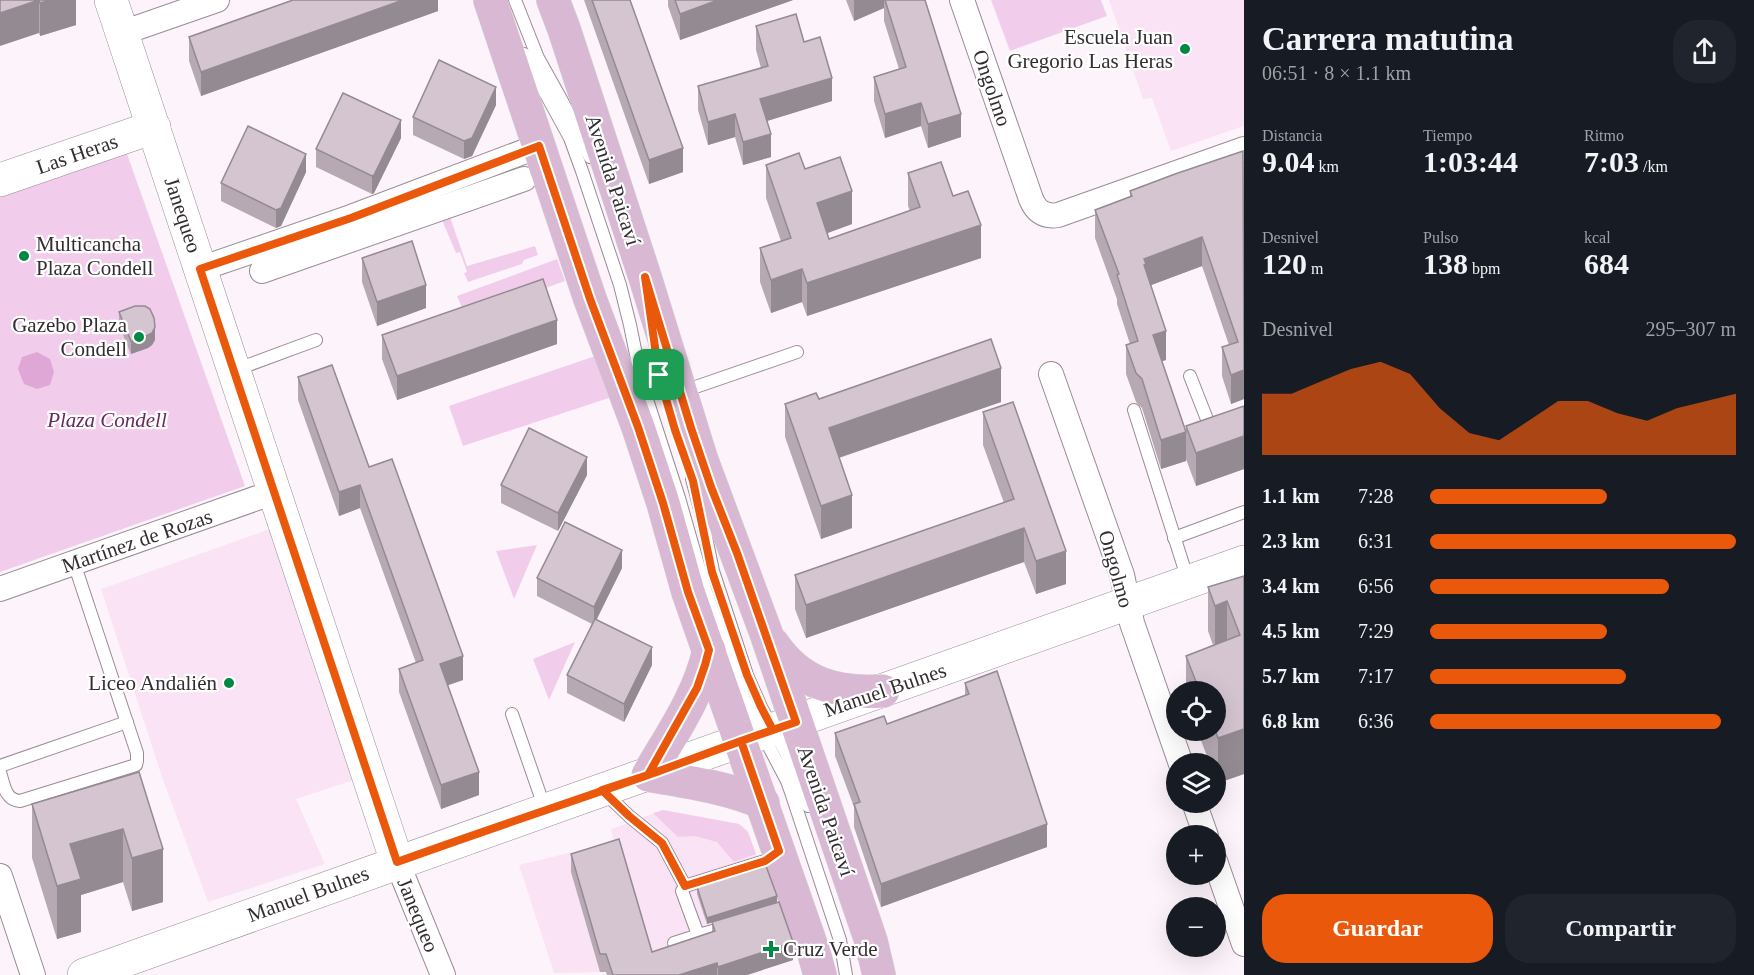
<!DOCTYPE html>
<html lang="es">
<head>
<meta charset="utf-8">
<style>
	:root { --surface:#171b24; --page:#20242c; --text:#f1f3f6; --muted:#9ea1a6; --accent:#ea580c }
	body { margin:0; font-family:"Times New Roman",serif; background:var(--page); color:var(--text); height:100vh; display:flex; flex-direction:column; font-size:22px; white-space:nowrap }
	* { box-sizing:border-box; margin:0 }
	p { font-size:20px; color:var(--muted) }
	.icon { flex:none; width:33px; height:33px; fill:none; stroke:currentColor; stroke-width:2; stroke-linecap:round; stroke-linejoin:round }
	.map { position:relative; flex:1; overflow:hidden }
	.side { display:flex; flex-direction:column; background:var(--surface); width:510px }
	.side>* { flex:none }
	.fabs { position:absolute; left:1166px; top:681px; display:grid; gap:12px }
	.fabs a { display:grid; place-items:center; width:60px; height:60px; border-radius:50%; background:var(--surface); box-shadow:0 6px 24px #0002; font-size:30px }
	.pin { position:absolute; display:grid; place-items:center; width:51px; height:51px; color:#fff; margin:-26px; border-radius:12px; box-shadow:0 3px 9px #0006 }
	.round { display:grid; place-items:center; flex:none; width:63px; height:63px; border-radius:24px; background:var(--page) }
	.summary { display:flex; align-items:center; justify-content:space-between; height:102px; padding:0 18px }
	h1 { font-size:33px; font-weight:700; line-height:45px }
	.figures { display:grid; grid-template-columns:repeat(3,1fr); gap:9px; height:102px; padding:6px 18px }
	.figures div { display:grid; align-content:center }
	.figures b { font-size:30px; font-weight:700 }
	.figures small { font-size:16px; font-weight:400 }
	.figures p { font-size:16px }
	.chart { height:168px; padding:12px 18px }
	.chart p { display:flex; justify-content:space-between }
	.chart svg { width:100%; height:108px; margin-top:6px; fill:var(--accent); opacity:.7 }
	.action { display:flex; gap:12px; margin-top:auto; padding:12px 18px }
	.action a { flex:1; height:69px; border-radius:24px; background:var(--accent); color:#fff; font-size:24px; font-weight:700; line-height:69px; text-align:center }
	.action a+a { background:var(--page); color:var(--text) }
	ul { padding:0 18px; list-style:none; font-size:20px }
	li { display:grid; grid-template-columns:96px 72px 1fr; align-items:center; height:45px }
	li i { height:15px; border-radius:8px; background:var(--accent) }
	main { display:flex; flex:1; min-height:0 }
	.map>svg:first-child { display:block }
</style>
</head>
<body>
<main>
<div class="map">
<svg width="1244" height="975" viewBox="0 0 1244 975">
	<rect width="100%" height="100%" fill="#fdf4fb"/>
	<g fill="#f9e3f5">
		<path d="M1109 0H1244V126L1171 151 1152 98 1143 99Z"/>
		<path d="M273 528 360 778 296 799 325 864 208 902 162 777 101 589Z"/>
		<path d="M663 810 739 824 743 827 748 832 793 960 748 975H607L606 972 554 973 519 865 614 842 611 829Z"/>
	</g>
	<g fill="#f2cdeb">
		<path d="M991 0H1101L1107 16 1010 51Z"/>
		<path d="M126 151 245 486 0 572V196Z"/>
		<path d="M448 211 467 266 535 246 538 255 524 260 522 264 468 282 464 273 467 272 460 252 456 253 442 220Z"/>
		<path d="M557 259 565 281 466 317 457 296Z"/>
		<path d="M598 355 612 397 463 446 449 406Z"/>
		<path d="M537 545 514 599 496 551Z"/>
		<path d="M575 642 549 700 533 659Z"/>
		<path d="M663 810 739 824 748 832 756 854 734 862 717 842 695 836 678 837 653 813Z"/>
	</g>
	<path fill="#dfa7d6" d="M37 352 50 359 54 372 50 385 37 389 24 384 18 369 22 357Z"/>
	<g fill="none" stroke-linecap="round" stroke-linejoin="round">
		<defs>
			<g id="lane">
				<path d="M515 0 538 58 562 101 590 157"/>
				<path d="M524 54 570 138 582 171 620 285 630 325 642 384 679 498 705 589 744 699 787 781 792 795 840 940 846 975"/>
				<path d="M235 370 316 340"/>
				<path d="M1190 376 1212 432"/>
				<path d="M681 392 797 352"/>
				<path d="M1134 410 1188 580"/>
				<path d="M692 479 701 513 713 571 747 675 761 707 786 753 808 806"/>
				<path d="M1174 538 1244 512"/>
				<path d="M512 714 545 809"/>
				<path d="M0 766 127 722"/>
				<path d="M0 772C4 785 5 800 20 801L136 765 137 761V753L74 563"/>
				<path d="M605 793 629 816 662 843 685 886"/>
				<path d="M727 927 702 934 697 932 682 891 685 886 765 861 778 852"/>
				<path d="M674 943 702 934"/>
			</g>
			<g id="street">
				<path d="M962 0 1031 199C1036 211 1044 217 1058 215L1244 149"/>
				<path d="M122 33 217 0"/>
				<path d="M200 269 351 217 539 146"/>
				<path d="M262 271 524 179"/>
				<path d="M1051 374 1122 575 1132 623 1181 764"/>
				<path d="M0 589 274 492"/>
				<path d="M1194 802 1206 836"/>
				<path d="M1215 861 1244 944"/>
				<path d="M397 862 443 975"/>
				<path d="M0 876 33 975"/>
			</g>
			<g id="secondary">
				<path d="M111 0 397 862"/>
				<path d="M0 180 154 127"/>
				<path d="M84 975C470 836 858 700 1244 562"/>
			</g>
			<g id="primary">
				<path d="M490 0 590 299 638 427 663 503 688 592 813 950 820 975"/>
				<path d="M553 0 564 29 645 277 701 458 766 633 871 941 879 975"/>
				<path d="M773 644C800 684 837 694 883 691"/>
				<path d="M709 650C699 696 671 735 648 775 686 782 727 787 763 803"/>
			</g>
		</defs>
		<use href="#lane" stroke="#998b96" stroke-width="14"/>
		<use href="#street" stroke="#998b96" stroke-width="26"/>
		<use href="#secondary" stroke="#998b96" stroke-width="34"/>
		<use href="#primary" stroke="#d6d5d6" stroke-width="34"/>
		<use href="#lane" stroke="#fff" stroke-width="12"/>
		<use href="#street" stroke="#fff" stroke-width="24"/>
		<use href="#secondary" stroke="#fff" stroke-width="33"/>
		<use href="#primary" stroke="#d8b8d3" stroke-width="33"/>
	</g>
	<g fill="#b6a9b4">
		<path d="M0 0H76V25L40 36 39 33Z"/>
		<path d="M438 0V11L201 96 189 61V37Z"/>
		<path d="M584 0H630L683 172 649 184Z"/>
		<path d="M668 0H793L680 40 668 6Z"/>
		<path d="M846 0H925L961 137 928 148 921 126 885 138 874 101V77L899 69 884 21V8L854 21Z"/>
		<path d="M756 26 804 42 832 101 767 121 771 157 743 165 735 137 708 145 698 110V86L761 68 756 50Z"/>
		<path d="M496 105 472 156 464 159 413 135V117Z"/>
		<path d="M401 138 374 193 372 194 316 167V149Z"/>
		<path d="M1243 151 1244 399 1231 404 1222 376V347L1229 345 1202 266 1151 285 1166 360 1162 361 1186 461 1161 469 1142 408 1136 402 1126 374V345L1130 344 1117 304V299L1095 238V210L1130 197V191Z"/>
		<path d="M766 165 805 169 852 224 827 233 829 239 910 211 908 206V173L953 196 981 258 807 316 802 302 771 313 760 282V248L781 241 766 198Z"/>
		<path d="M306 172 281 226 276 228 221 201V183Z"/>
		<path d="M362 258 426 308 377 326 362 282Z"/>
		<path d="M119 312 155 340 152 345 148 348 131 354 119 325Z"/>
		<path d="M382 335 557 344 397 400 382 359Z"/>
		<path d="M298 377 369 467 463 680 448 685 479 795 441 809 399 692V669L416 663 360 508 339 516 298 400Z"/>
		<path d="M819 399 1001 402 839 458 852 528 821 539 785 437V404Z"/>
		<path d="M1244 406V469L1196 486 1186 459V426Z"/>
		<path d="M983 412 1066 584 1036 594 1024 562 806 638 795 609V575L1004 503 983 445Z"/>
		<path d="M587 475 558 531 501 503V485Z"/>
		<path d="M622 568 596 619 652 665 624 722 567 693V675L592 624 537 596V578Z"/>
		<path d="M1244 576V774L1218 783 1215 775V764H1210L1197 730H1215V692H1186V656L1213 645 1208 631V587Z"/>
		<path d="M965 683 1047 847 881 907 854 827V807L835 756V733L887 724 965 695Z"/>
		<path d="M139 772 163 902 132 911 123 882 81 895V932L57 939 32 858V804Z"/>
		<path d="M571 854 652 952 712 932V922L707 924 697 894V887L777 903 793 960 747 975H607L606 972H600L571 872Z"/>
	</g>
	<g fill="#948a92">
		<path d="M39 0V33L0 46V13Z"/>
		<path d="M50 0H76V25L40 36V3Z"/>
		<path d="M403 0H438V11L201 96V72Z"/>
		<path d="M718 0H793L680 40V14Z"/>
		<path d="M854 0H884V8L854 21Z"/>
		<path d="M832 78V101L760 123V99Z"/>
		<path d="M496 87V105L472 156 464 159V141Z"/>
		<path d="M921 103V126L885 138V114Z"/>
		<path d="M735 114V137L708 145V122Z"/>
		<path d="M961 114V137L928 148V124Z"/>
		<path d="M401 120V138L374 193 372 194V176Z"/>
		<path d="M771 134V157L743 165V142Z"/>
		<path d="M683 148V172L649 184V160Z"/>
		<path d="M306 154V172L281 226 276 228V210Z"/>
		<path d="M852 191V224L817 237V203Z"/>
		<path d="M981 225V258L807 316V283Z"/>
		<path d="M1202 237V266L1146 287 1144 259Z"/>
		<path d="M802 269V302L771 313V280Z"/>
		<path d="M426 285V308L377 326V302Z"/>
		<path d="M557 320V344L397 400V376Z"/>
		<path d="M155 327V340L152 345 148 348 131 354V341Z"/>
		<path d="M1166 331V360L1153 364V335Z"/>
		<path d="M1001 368V402L829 461V428Z"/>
		<path d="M1244 370V399L1231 404V375Z"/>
		<path d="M1186 432V461L1161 469V440Z"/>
		<path d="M1244 436V469L1196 486V453Z"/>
		<path d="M587 457V475L558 531V513Z"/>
		<path d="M360 485V508L339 516V492Z"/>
		<path d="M852 495V528L821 539V506Z"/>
		<path d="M1024 528V562L806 638V605Z"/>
		<path d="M622 550V568L594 625V607Z"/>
		<path d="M1066 551V584L1036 594V561Z"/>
		<path d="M1227 601V645L1215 650V606Z"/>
		<path d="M652 647V665L624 722V704Z"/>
		<path d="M463 656V680L440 688V664Z"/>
		<path d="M1244 729V774L1218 783V738Z"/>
		<path d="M479 772V795L441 809V785Z"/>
		<path d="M1047 824V847L881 907V884Z"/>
		<path d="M123 829V882L81 895V932L57 939V886L70 844Z"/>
		<path d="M163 849V902L132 911V858Z"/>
		<path d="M777 896V903L707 924V918Z"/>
		<path d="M793 942V960L747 975H718V967Z"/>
		<path d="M717 963V975H679Z"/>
	</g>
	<g fill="#d4c5d1" stroke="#948a92" stroke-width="1.5">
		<path d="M0 0H39L0 13Z"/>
		<path d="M39 0H50L40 3Z"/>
		<path d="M293 0H403L201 72 189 37Z"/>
		<path d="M592 0H630L683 148 649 160Z"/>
		<path d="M675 0H718L680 14Z"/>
		<path d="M885 0H925L961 114 928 124 921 103 885 114 874 77 906 67Z"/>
		<path d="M796 14 804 42 820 37 832 78 760 99 771 134 743 142 735 114 708 122 698 86 768 66 756 26Z"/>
		<path d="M439 60 496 87 472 138 464 141 413 117Z"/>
		<path d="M343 93 401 120 374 175 372 176 316 149Z"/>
		<path d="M248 126 306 154 281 208 276 210 221 183Z"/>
		<path d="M1243 151 1244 370 1231 375 1222 347 1238 342 1202 237 1144 259 1146 264 1144 265 1166 331 1153 335 1186 432 1161 440 1142 379 1136 373 1126 345 1138 341 1117 275 1119 274 1095 210 1132 196 1130 191 1175 174Z"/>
		<path d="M799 153 805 169 840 157 852 191 817 203 829 239 920 207 908 173 941 162 953 196 968 191 981 225 807 283 802 269 771 280 760 248 791 238 766 165Z"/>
		<path d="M412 241 426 285 377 302 362 258Z"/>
		<path d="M543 279 557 320 397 376 382 335Z"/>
		<path d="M135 306H145L150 309 154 318 155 327 152 333 148 335 131 341 119 312Z"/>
		<path d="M991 339 1001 368 829 428 852 495 821 506 785 404 816 393 819 399Z"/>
		<path d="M332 365 369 467 392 459 463 656 440 664 479 772 441 785 399 669 423 660 360 485 339 492 298 377Z"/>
		<path d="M1013 402 1066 551 1036 561 1024 528 806 605 795 575 1014 499 983 412Z"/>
		<path d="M1244 406V436L1196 453 1186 426Z"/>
		<path d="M529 428 587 457 558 513 501 485Z"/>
		<path d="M565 522 622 550 594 607 537 578Z"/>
		<path d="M1244 576V729L1218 738 1215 730V692H1200L1186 656 1240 635 1227 601 1215 606 1208 587Z"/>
		<path d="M595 619 652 647 624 704 567 675Z"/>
		<path d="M997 671 1047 824 881 884 854 804 860 802 835 733 884 716 887 724 969 694 965 683Z"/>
		<path d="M139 772 163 849 132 858 123 829 70 844 81 879 57 886 32 804Z"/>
		<path d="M619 839 652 952 715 931 712 922 779 902 793 942 718 967 717 963 679 975H613L606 954H600L571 854Z"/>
		<path d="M766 866 777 896 707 918 697 887Z"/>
	</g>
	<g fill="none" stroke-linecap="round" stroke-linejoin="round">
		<defs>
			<path id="route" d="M659 375 675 430 693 481 712 572 747 675 761 707 773 730C731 744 690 760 648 775 565 804 480 832 397 862L200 269 351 218 539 146 590 299 638 427 663 503 688 592 709 650 705 665 697 688 648 775 602 790 629 816 662 843 685 886 765 861 779 851 741 741 796 722 737 553 711 487 691 428 645 277 659 375"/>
		</defs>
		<use href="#route" stroke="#fff" stroke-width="12"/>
		<use href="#route" stroke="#ea580c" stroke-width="8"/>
	</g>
	<g fill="#084" stroke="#fff" stroke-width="2">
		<circle cx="1185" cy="49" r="6"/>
		<circle cx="24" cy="256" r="6"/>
		<circle cx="139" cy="337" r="6"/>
		<circle cx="229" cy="683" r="6"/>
		<path d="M768 940h6v6h6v6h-6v6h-6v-6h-6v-6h6z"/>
	</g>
	<g text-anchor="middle" stroke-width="4.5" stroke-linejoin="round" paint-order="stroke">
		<g font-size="21" fill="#332d32" stroke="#fff" text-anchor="end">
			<text x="1173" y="44">Escuela Juan<tspan x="1173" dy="24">Gregorio Las Heras</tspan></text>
			<text x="36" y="251" text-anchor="start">Multicancha<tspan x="36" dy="24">Plaza Condell</tspan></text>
			<text x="127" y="332">Gazebo Plaza<tspan x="127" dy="24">Condell</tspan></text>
			<text x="217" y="690">Liceo Andalién</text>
			<text x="783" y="956" text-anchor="start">Cruz Verde</text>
		</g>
		<g font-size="21" fill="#332d32" stroke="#fff">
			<text transform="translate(992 88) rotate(71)" y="7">Ongolmo</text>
			<text transform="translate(77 154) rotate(-19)" y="7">Las Heras</text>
			<text transform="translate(613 180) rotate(72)" y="7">Avenida Paicaví</text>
			<text transform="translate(183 215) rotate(72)" y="7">Janequeo</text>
			<text transform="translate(137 541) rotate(-19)" y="7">Martínez de Rozas</text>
			<text transform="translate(1116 569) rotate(74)" y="7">Ongolmo</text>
			<text transform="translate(885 690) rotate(-19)" y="7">Manuel Bulnes</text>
			<text transform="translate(826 811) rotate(71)" y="7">Avenida Paicaví</text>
			<text transform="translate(308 894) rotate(-20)" y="7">Manuel Bulnes</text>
			<text transform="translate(418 915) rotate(68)" y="7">Janequeo</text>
		</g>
		<g font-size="21" font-style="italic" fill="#6a2862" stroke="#fff">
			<text x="107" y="427">Plaza Condell</text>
		</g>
	</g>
</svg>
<div class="fabs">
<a><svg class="icon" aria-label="locate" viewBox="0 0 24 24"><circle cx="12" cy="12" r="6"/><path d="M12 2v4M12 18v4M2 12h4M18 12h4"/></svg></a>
<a><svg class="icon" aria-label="layers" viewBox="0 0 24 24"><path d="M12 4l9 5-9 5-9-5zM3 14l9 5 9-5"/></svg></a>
<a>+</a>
<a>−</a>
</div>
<div class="pin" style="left:659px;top:375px;background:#1e9e55"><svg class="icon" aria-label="arrive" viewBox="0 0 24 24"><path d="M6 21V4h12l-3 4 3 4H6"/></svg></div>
</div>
<section class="side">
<div class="summary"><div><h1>Carrera matutina</h1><p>06:51 · 8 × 1.1 km</p></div><a class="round"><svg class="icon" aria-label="share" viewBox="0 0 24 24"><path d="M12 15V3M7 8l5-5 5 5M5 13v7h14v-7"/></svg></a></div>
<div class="figures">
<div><p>Distancia</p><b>9.04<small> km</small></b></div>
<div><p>Tiempo</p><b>1:03:44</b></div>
<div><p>Ritmo</p><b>7:03<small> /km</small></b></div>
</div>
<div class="figures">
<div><p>Desnivel</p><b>120<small> m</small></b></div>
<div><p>Pulso</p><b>138<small> bpm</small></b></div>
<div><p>kcal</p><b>684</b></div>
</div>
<div class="chart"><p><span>Desnivel</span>295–307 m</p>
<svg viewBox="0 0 160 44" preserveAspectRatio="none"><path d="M0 44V19L10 19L20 14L30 9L40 6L50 11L60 25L70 35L80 38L90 30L100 22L110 22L120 27L130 30L140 25L150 22L160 19V44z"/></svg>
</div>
<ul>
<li><b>1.1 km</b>7:28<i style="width:58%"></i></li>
<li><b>2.3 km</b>6:31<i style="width:100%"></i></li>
<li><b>3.4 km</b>6:56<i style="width:78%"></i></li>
<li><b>4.5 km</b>7:29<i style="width:58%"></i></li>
<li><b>5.7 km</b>7:17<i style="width:64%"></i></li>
<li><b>6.8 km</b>6:36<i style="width:95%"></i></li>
</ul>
<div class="action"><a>Guardar</a><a>Compartir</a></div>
</section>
</main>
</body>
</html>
